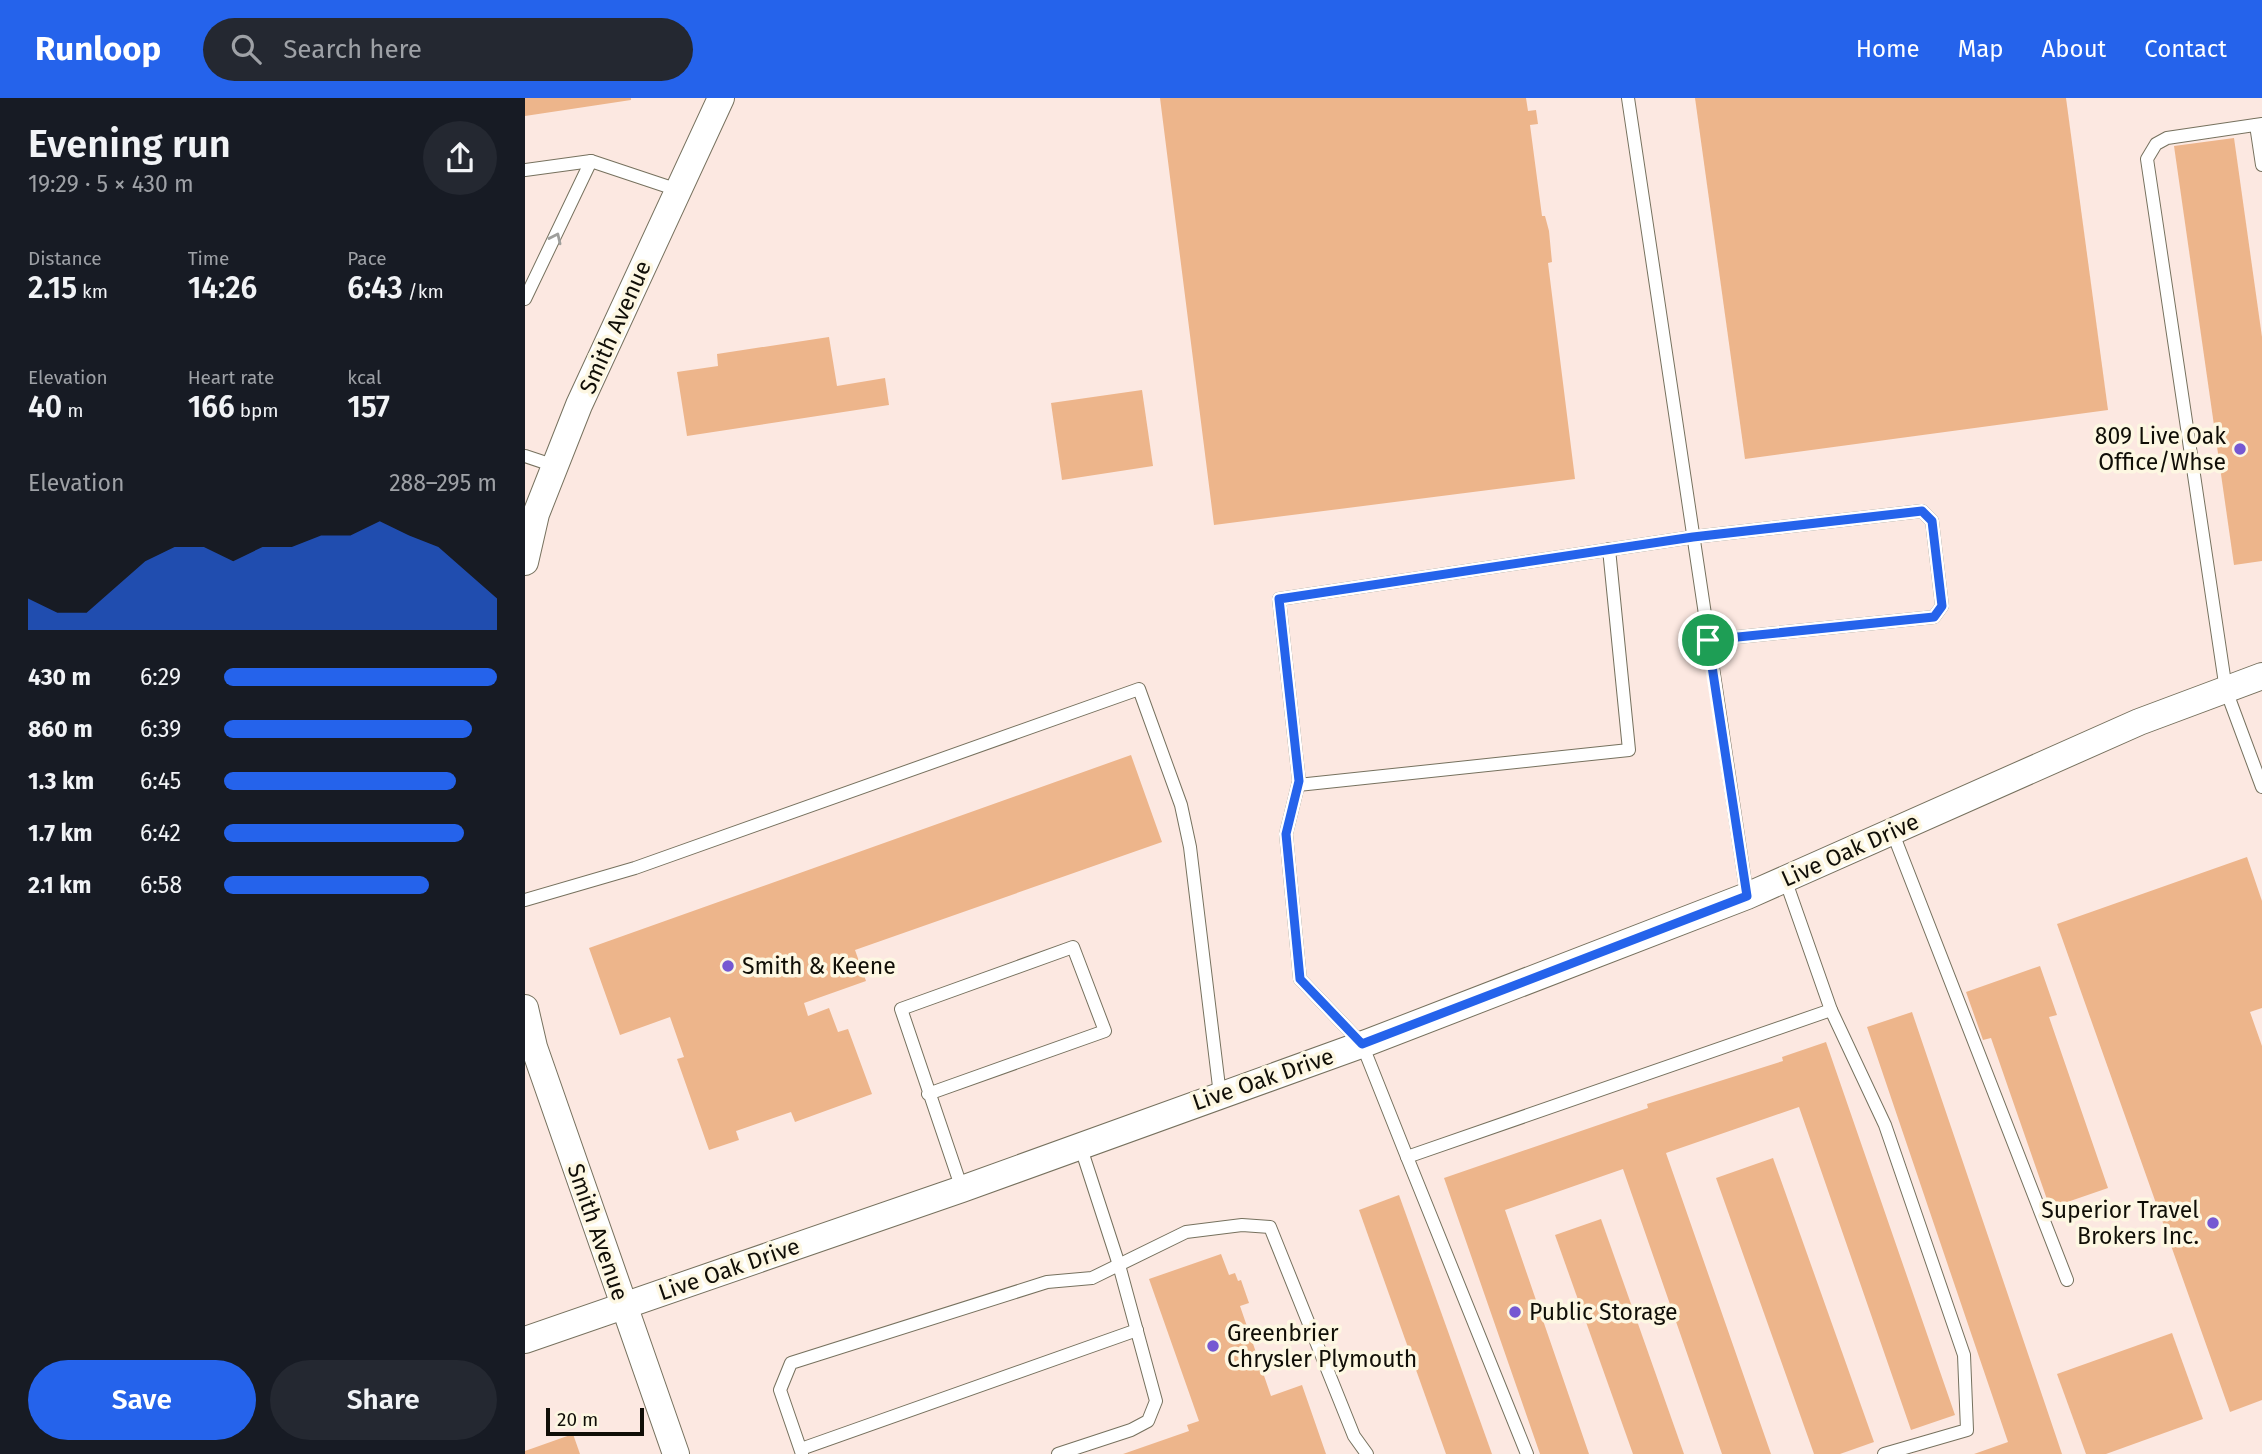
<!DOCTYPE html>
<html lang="en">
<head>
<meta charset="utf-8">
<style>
	:root { --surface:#171b24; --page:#242831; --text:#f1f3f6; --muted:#9ea1a6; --accent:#2563eb }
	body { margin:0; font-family:"Fira Sans",sans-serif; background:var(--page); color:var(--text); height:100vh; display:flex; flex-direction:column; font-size:26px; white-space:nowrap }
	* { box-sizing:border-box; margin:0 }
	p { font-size:23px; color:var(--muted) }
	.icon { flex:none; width:38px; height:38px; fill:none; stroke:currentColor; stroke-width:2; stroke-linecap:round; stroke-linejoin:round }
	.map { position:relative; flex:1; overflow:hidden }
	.details { display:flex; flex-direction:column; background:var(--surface); width:525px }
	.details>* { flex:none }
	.scale { position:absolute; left:21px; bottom:18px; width:98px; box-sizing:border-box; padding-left:7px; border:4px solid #100e07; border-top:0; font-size:19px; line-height:24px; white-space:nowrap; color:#100e07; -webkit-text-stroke:5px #fdf7e2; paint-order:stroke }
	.pin { position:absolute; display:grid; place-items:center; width:60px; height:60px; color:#fff; margin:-30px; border:4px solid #fff; border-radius:50%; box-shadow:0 2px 7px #0007 }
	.round { display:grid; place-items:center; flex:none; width:74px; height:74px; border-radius:37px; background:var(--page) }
	.overview { display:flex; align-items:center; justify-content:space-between; height:119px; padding:0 28px }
	h1 { font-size:38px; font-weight:600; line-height:52px }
	.figures { display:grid; grid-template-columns:repeat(3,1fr); gap:10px; height:119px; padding:7px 28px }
	.figures div { display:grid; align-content:center }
	.figures b { font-size:30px; font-weight:600 }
	.figures small { font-size:19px; font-weight:400 }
	.figures p { font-size:19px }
	.chart { height:196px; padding:14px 28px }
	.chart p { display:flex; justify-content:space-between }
	.chart svg { width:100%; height:126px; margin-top:7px; fill:var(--accent); opacity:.7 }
	.cta { display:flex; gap:14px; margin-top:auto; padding:14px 28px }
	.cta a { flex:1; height:80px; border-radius:42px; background:var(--accent); color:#fff; font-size:28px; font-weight:600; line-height:80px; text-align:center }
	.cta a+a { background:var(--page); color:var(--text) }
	ul { padding:0 28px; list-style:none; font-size:23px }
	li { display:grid; grid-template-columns:112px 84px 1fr; align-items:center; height:52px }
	li i { height:18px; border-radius:9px; background:var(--accent) }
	header { display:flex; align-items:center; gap:42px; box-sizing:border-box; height:98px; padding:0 35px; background:var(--accent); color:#fff }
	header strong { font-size:33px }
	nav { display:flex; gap:38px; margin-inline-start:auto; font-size:24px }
	.search { width:490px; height:63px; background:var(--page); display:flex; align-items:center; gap:18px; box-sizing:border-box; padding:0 24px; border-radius:38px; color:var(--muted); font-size:26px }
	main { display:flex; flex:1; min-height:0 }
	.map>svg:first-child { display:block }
</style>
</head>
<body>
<header>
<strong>Runloop</strong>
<div class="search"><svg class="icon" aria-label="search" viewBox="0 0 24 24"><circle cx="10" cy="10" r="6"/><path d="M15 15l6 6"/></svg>Search here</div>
<nav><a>Home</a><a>Map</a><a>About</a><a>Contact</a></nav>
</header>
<main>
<section class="details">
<div class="overview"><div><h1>Evening run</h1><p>19:29 · 5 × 430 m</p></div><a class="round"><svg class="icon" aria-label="share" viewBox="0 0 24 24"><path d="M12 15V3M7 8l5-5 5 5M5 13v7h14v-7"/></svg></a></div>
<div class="figures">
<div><p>Distance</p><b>2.15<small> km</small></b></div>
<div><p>Time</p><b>14:26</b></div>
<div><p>Pace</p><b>6:43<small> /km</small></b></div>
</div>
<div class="figures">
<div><p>Elevation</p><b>40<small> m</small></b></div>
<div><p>Heart rate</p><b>166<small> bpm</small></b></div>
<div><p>kcal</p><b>157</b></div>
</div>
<div class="chart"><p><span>Elevation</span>288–295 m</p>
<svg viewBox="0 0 160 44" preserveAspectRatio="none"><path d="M0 44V33L10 38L20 38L30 29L40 20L50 15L60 15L70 20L80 15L90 15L100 11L110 11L120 6L130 11L140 15L150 24L160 33V44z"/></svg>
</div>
<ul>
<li><b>430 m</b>6:29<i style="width:100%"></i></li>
<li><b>860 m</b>6:39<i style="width:91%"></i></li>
<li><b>1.3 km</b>6:45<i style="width:85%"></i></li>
<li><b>1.7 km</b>6:42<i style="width:88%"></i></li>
<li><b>2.1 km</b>6:58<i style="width:75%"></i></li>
</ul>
<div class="cta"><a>Save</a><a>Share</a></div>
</section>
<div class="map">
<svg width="1737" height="1356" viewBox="0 0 1737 1356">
	<rect width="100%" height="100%" fill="#fdf7e2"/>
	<rect fill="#fce8e1" x="0" y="0" width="1737" height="1356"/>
	<g fill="#edb58b">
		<path d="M0 0H106V2L0 18Z"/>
		<path d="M635 0H1001L1003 13 1011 12 1013 26 1005 27 1017 118H1020L1024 133 1027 164 1023 165 1050 381 689 427Z"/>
		<path d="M1170 0H1541L1583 312 1220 361Z"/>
		<path d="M1709 40 1737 239V463L1709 467 1649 48Z"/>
		<path d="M304 239 312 288 360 280 364 307 162 338 152 274 193 268 192 256Z"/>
		<path d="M617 292 628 368 537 382 526 305Z"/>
		<path d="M606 657 637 744 330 852 341 883 279 905 283 918 304 910 313 934 323 931 347 996 270 1024 266 1014 211 1033 214 1042 184 1052 152 961 159 959 145 919 95 937 64 850Z"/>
		<path d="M1722 759 1737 803V910L1725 914 1737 948V1302L1705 1314 1532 826Z"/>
		<path d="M1515 868 1532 917 1524 919 1583 1090 1525 1110 1466 940 1458 942 1441 894Z"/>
		<path d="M1387 914 1537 1356H1449L1483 1344 1342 929Z"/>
		<path d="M1301 944 1430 1317 1386 1332 1274 1009 1141 1055 1246 1356H1197L1098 1071 980 1112 1064 1356H1015L919 1080 1123 1010 1122 1006 1258 963 1257 959Z"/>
		<path d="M1248 1060 1349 1344 1315 1356H1289L1191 1080Z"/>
		<path d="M874 1097 967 1356H921L834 1112Z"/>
		<path d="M1076 1121 1159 1356H1108L1030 1137Z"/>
		<path d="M696 1156 704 1177 710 1175 713 1183 716 1182 724 1205 715 1208 746 1298 777 1287 801 1356H598L664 1333 662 1327 674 1323 624 1181Z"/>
		<path d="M1647 1235 1678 1321 1581 1356H1561L1532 1276Z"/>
		<path d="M48 1336 55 1356H0V1353Z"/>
	</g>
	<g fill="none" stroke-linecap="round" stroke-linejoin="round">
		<defs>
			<g id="lane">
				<path d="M1103 0 1222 798"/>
				<path d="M1737 26 1642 40 1631 46 1622 61 1701 592 1737 689"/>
				<path d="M1731 27 1737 67"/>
				<path d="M0 72 66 63 153 92"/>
				<path d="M0 201 66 63"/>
				<path d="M0 358 30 368"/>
				<path d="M1183 542 1409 519 1417 508 1407 423 1397 413 1168 439 754 501 774 683 761 736 775 881 837 946 882 1059 1306 912 1260 781"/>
				<path d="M773 687 1104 652 1084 451"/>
				<path d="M1367 733 1542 1182"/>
				<path d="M0 802 110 770 614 591 656 707 665 749 695 997"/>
				<path d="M1306 912 1360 1027 1439 1257 1442 1332 1359 1356"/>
				<path d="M403 996 580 933 548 849 376 911 437 1091"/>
				<path d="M882 1059 1002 1356"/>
				<path d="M276 1351 612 1232"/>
				<path d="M277 1356 255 1292 266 1265 522 1184 567 1180 661 1134 717 1127 745 1129 829 1338 842 1356"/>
				<path d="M533 1356 606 1332 623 1323 631 1303 594 1167 555 1047"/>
			</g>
			<g id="street">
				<path d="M0 464 11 416 54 307 196 0"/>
				<path d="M0 910 9 949 151 1356"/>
				<path d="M0 1242 437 1091 844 944 1222 798 1614 624 1737 578"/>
			</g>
		</defs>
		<use href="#lane" stroke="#76715e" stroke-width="14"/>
		<use href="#street" stroke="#76715e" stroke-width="28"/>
		<use href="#lane" stroke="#fff" stroke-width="12"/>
		<use href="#street" stroke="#fff" stroke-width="26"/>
	</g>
	<defs><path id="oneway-chevron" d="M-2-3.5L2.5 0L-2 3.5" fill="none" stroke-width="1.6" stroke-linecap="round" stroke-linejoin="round" transform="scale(1.75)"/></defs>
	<use stroke="#9f9f9c" href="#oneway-chevron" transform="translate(31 140) rotate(-65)"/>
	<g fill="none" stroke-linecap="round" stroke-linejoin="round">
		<defs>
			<path id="route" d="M1397 413 1407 423 1417 508 1409 519 1183 542 1222 798 837 946 775 881 761 736 774 683 754 501 1168 439Z"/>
		</defs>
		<use href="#route" stroke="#fff" stroke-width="14"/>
		<use href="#route" stroke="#2563eb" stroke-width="9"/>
	</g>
	<g fill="#7658d2" stroke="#fdf7e2" stroke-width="2.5">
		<circle cx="1715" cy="351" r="7"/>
		<circle cx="203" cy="868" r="7"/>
		<circle cx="1688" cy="1125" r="7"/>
		<circle cx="990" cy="1214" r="7"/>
		<circle cx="688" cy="1248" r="7"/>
	</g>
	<g text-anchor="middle" stroke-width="7" stroke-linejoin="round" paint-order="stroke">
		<g font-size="23" fill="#100e07" stroke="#fdf7e2">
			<text transform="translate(90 229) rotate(-66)" y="8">Smith Avenue</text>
			<text transform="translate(1325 752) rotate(-24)" y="8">Live Oak Drive</text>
			<text transform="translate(738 981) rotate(-19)" y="8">Live Oak Drive</text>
			<text transform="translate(73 1134) rotate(71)" y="8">Smith Avenue</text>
			<text transform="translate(204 1171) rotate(-19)" y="8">Live Oak Drive</text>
		</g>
		<g font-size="23" fill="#100e07" stroke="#fdf7e2" text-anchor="start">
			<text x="1701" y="346" text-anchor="end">809 Live Oak<tspan x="1701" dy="26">Office/Whse</tspan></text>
			<text x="217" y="876">Smith &amp; Keene</text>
			<text x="1674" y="1120" text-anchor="end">Superior Travel<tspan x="1674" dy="26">Brokers Inc.</tspan></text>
			<text x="1004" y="1222">Public Storage</text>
			<text x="702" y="1243">Greenbrier<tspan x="702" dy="26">Chrysler Plymouth</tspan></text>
		</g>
	</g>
</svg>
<div class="scale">20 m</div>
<div class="pin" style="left:1183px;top:542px;background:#1e9e55"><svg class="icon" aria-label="arrive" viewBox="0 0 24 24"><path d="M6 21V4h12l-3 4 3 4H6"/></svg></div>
</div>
</main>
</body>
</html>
